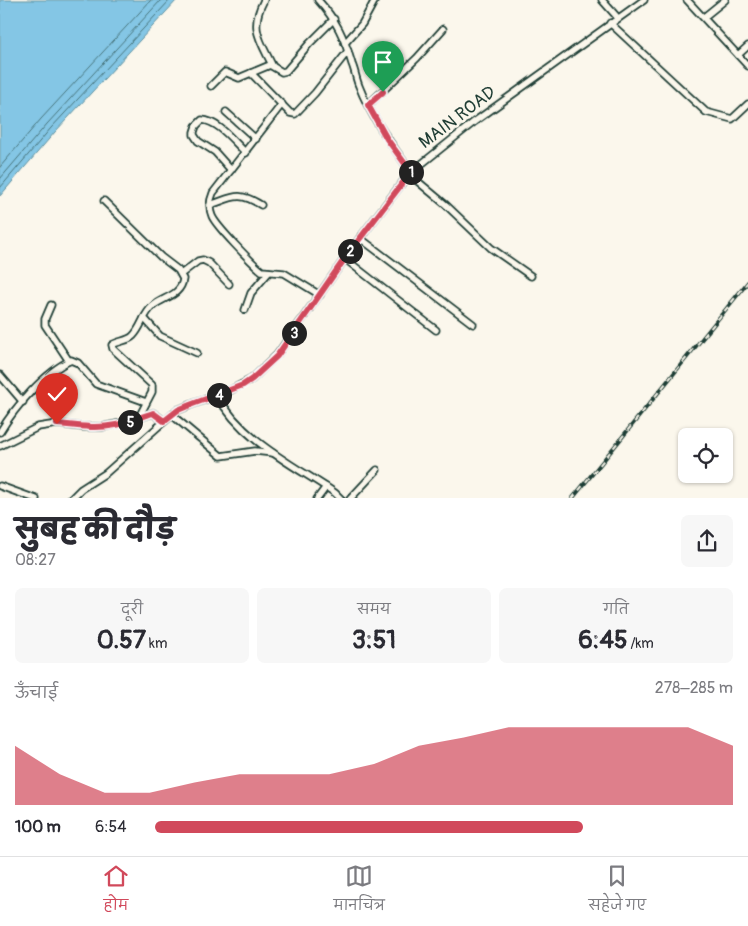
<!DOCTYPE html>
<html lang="hi">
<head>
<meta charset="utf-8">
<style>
	:root { --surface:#fff; --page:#f7f7f7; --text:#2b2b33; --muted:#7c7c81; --line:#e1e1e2; --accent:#d1495b }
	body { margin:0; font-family:Pangolin,"Playpen Sans Deva",sans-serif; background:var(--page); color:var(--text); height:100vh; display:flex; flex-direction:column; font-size:19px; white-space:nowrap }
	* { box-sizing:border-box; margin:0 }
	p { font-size:16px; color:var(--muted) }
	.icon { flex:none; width:28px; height:28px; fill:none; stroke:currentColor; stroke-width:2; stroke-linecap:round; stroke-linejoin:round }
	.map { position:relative; height:498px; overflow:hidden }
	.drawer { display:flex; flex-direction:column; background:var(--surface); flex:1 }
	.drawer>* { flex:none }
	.controls { position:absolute; left:678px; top:428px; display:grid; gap:10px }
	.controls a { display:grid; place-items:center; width:55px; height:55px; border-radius:8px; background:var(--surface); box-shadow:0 1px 4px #0004; font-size:25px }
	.pin { position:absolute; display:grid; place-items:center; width:42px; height:42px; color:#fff; margin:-51px -21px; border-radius:50% 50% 50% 0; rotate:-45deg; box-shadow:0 0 5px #0007 }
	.pin .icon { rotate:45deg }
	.km { position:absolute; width:25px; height:25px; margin:-12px; border-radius:50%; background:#222; color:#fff; font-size:14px; line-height:25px; text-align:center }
	.round { display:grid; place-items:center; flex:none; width:52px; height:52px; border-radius:8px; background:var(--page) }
	.head { display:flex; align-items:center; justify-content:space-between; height:85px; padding:0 15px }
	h1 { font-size:28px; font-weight:800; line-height:38px }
	.metrics { display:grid; grid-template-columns:repeat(3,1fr); gap:8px; height:85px; padding:5px 15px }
	.metrics div { display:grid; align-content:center; border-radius:8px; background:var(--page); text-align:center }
	.metrics b { font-size:25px; font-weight:800 }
	.metrics small { font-size:14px; font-weight:400 }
	.metrics p { font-size:14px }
	.chart { height:140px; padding:10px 15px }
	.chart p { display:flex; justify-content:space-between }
	.chart svg { width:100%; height:90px; margin-top:5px; fill:var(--accent); opacity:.7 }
	ul { padding:0 15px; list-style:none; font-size:16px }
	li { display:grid; grid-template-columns:80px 60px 1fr; align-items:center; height:38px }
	li i { height:12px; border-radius:6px; background:var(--accent) }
	.dock { display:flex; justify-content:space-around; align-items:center; height:70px; border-top:1px solid var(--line); background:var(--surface); font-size:14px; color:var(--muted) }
	.dock a { display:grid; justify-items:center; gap:2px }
	.dock .on { color:var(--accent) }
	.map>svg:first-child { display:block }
</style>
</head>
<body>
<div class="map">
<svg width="748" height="499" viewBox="0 0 748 499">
	<rect width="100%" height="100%" fill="#fbf7ec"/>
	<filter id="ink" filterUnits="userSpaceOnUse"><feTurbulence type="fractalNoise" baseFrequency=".02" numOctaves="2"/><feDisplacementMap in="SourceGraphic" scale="10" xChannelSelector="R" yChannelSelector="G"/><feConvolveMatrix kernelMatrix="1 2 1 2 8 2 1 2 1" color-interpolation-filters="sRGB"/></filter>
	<g filter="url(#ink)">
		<path fill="#84c6e5" stroke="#5c8f9e" d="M0 0H177L55 132 0 196Z"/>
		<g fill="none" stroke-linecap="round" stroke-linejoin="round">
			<g stroke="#47747b" stroke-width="1">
				<path d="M0 167 41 119 151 0"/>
				<path d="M0 179 47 124 161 0"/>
				<path d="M0 188 51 128 170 0"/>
			</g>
			<defs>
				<g id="street">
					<path d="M264 0C249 28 260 40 272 65"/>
					<path d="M318 0C337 21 344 37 352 64 355 71 356 79 359 86 371 117 392 145 411 172"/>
					<path d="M602 0 618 18"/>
					<path d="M687 0 748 66"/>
					<path d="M704 17 725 0"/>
					<path d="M610 23 706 112 732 119 748 104"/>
					<path d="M345 43 362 24 375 0"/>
					<path d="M738 55 748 46"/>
					<path d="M251 73 290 113 295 114 315 93 348 51"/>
					<path d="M211 86 225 72 239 78 270 65 282 72 286 71 309 44 334 19"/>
					<path d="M282 104 213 193C210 200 209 209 212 216 216 226 252 263 262 271L284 273 320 295"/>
					<path d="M368 105 417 58 443 29"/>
					<path d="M226 112 256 139"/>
					<path d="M231 170 215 152 198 141 194 135V132L196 126 202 120C219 121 234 142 246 153"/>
					<path d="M409 174 446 205 491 248 531 276"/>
					<path d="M104 201 161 257 178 270 183 279C181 296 163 297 153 306 143 314 142 327 133 336 128 341 118 341 112 345L113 349 152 385V392L138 419"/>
					<path d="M210 205C234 197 238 191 261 205"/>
					<path d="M360 238 473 324"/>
					<path d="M344 258 436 330"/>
					<path d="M181 274 198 261 203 260 209 263 229 284"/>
					<path d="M51 305 45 319V325L69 361"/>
					<path d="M245 310 251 293 269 272"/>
					<path d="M144 318 160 336 197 353"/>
					<path d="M0 375 23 402"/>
					<path d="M217 395C242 441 294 465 335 493L341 499"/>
					<path d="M172 415 221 456 255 451 273 453"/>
					<path d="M0 432C15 407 45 372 71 360L78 363 96 384 146 402"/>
					<path d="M0 446 38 427 57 424 83 427H102L127 422 153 413 164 421"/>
					<path d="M0 486 36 499"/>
					<path d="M71 499 81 489 106 473 160 425 178 410 190 405 229 391 252 379 277 355 348 254 409 174 474 122 644 0"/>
					<path d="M317 499 326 487"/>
					<path d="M350 499 377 470"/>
				</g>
			</defs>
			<use href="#street" stroke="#1f3d34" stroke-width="9"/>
			<use href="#street" stroke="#fbf7ec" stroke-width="5.5"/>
			<defs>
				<path id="rail" d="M572 499 748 282"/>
			</defs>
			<use href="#rail" stroke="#1f3d34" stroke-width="4"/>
			<use href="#rail" stroke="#fbf7ec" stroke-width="2" stroke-dasharray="5.5" stroke-linecap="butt"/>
		</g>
	</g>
	<g fill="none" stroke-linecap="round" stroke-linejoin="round" filter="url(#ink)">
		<defs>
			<path id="route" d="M57 424C77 426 96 429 116 425 129 423 140 417 153 413L164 421 178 410 190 405 243 385 252 379 277 356 348 254 411 172 387 139 368 105 383 92"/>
		</defs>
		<use href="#route" stroke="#fff" stroke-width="10"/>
		<use href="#route" stroke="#d1495b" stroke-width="6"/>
	</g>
	<g text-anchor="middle" stroke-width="5" stroke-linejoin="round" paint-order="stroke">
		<g font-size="18" fill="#1f3d34" stroke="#fbf7ec">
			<text transform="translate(457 117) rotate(-37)" y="6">MAIN ROAD</text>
		</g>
	</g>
</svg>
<div class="controls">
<a><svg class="icon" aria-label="locate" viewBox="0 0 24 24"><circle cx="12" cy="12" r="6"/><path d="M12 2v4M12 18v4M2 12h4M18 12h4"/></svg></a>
</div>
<div class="pin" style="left:383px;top:92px;background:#1e9e55"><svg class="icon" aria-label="arrive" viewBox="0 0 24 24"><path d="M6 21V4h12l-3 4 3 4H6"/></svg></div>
<div class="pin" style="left:57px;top:424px;background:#d93025"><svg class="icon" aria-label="check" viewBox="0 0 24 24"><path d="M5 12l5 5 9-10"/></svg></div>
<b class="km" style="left:411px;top:172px">1</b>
<b class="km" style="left:350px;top:251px">2</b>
<b class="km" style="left:294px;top:333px">3</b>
<b class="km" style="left:219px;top:395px">4</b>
<b class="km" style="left:130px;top:422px">5</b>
</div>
<section class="drawer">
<div class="head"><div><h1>सुबह की दौड़</h1><p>08:27</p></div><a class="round"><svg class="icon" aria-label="share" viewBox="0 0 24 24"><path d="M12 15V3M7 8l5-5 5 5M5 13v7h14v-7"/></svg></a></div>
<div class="metrics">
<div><p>दूरी</p><b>0.57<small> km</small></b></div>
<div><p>समय</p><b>3:51</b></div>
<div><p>गति</p><b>6:45<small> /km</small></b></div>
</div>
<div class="chart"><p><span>ऊँचाई</span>278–285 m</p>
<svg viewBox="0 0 160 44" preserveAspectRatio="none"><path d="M0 44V15L10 29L20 38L30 38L40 33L50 29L60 29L70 29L80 24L90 15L100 11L110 6L120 6L130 6L140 6L150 6L160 15V44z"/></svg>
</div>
<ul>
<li><b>100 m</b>6:54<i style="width:74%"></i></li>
</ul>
</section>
<nav class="dock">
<a class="on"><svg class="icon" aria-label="home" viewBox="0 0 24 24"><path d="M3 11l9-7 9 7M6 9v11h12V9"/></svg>होम</a>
<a><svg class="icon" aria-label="map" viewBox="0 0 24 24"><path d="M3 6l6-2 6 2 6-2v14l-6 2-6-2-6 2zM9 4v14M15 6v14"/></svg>मानचित्र</a>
<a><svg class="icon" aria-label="saved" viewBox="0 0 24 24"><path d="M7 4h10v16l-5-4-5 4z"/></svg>सहेजे गए</a>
</nav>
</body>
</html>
